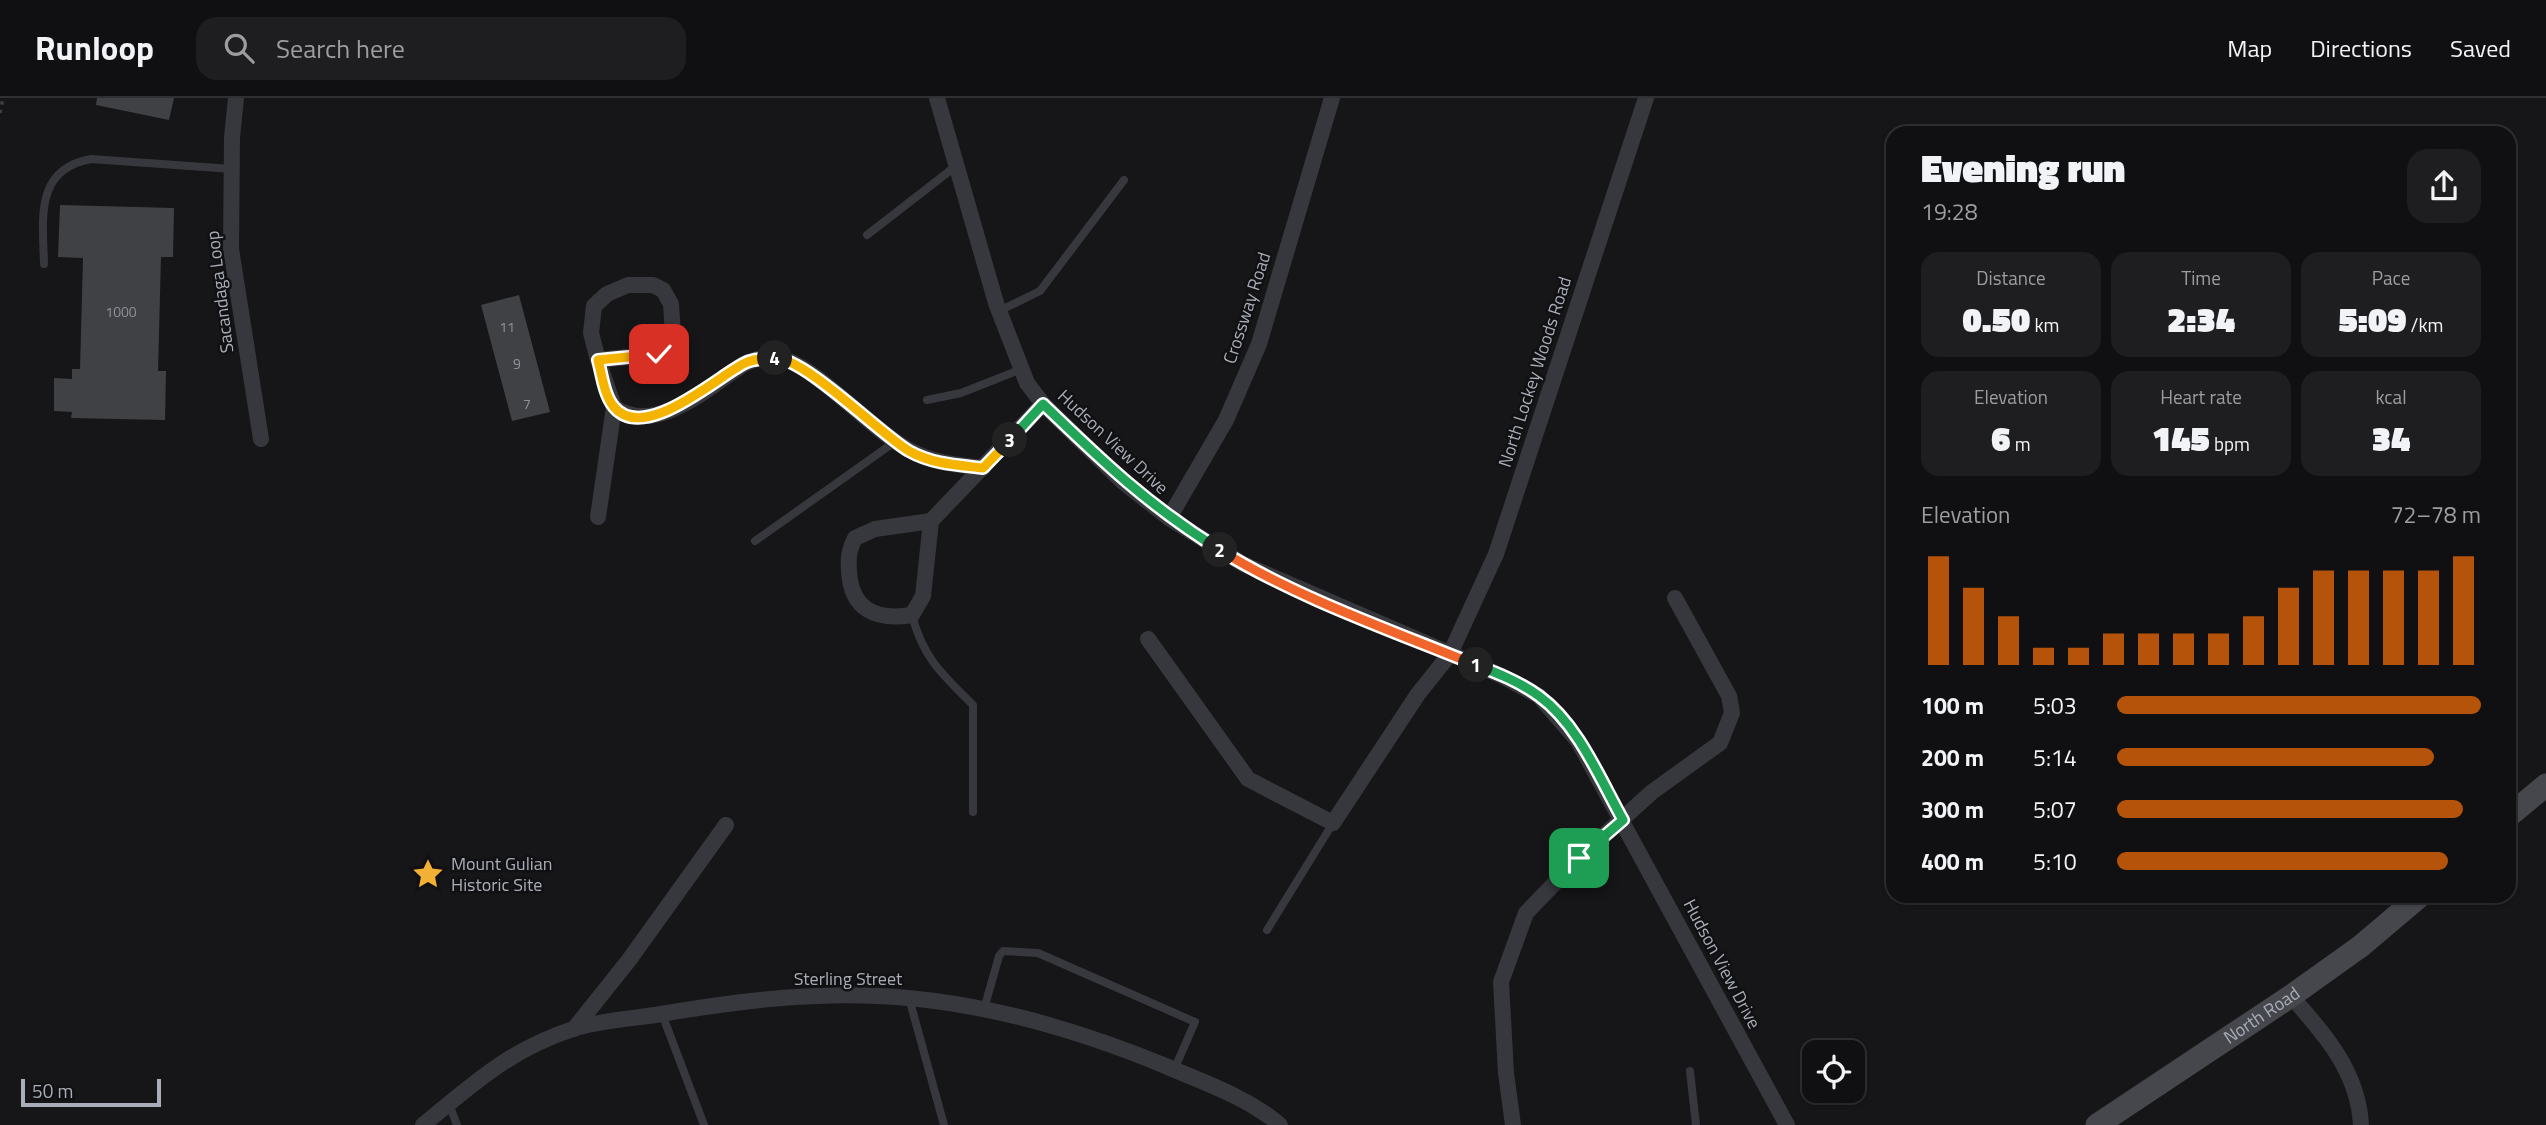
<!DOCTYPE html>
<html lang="en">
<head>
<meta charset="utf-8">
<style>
	:root { --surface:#101012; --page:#1e1e20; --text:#f1f3f6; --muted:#9c9d9f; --line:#303032; --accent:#b45309 }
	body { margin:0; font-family:"Titillium Web",sans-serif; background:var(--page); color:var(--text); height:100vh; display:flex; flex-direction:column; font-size:26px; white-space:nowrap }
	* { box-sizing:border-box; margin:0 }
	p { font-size:23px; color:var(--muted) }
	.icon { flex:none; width:38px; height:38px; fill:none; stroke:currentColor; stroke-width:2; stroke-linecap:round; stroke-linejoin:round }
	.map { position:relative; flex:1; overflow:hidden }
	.side { position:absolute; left:1886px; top:28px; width:630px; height:777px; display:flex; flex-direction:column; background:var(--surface); border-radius:21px; box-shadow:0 2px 5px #0004,0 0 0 2px var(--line) }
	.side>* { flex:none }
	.controls { position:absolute; left:1802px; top:942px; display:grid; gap:14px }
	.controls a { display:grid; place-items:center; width:63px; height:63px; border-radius:14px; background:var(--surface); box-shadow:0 2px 5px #0004,0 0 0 2px var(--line); font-size:35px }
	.scale { position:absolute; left:21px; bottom:18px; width:140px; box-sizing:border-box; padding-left:7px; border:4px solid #a8adb8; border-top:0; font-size:19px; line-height:24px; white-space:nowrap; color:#a8adb8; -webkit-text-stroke:5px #111113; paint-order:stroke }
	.pin { position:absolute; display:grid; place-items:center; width:60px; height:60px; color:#fff; margin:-30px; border-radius:14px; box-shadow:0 4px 10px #0006 }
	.km { position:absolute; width:35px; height:35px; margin:-18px; border-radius:50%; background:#222; color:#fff; font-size:19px; line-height:35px; text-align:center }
	.round { display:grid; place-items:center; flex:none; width:74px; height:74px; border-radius:21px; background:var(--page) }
	.head { display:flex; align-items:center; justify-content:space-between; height:119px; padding:0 35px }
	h1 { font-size:38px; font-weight:800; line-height:52px }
	.figures { display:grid; grid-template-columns:repeat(3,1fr); gap:10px; height:119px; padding:7px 35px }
	.figures div { display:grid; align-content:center; border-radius:18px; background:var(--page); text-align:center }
	.figures b { font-size:35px; font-weight:800 }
	.figures small { font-size:19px; font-weight:400 }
	.figures p { font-size:19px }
	.chart { height:196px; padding:14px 35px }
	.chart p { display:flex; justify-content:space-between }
	.chart svg { width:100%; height:126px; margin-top:7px; stroke:var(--accent); stroke-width:6 }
	ul { padding:0 35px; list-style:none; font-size:23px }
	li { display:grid; grid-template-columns:112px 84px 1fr; align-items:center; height:52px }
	li i { height:18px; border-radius:9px; background:var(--accent) }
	header { display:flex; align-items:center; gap:42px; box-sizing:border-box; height:98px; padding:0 35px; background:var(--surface); border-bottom:2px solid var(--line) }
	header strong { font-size:33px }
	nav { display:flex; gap:38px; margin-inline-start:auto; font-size:24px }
	.search { width:490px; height:63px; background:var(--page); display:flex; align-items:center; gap:18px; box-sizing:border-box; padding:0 24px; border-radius:21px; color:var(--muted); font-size:26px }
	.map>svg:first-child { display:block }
</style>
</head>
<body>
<header>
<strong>Runloop</strong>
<div class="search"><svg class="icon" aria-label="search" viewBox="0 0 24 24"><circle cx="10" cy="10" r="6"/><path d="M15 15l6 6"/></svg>Search here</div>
<nav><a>Map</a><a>Directions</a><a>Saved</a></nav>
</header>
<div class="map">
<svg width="2546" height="1027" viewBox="0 0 2546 1027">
	<rect width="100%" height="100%" fill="#161618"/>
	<g fill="#404145">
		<path d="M97 0H174L169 22 96 7Z"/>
		<path d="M60 107 174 110 173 159H161L158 273H166L165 322 71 320 72 314 54 313V280L72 281V271H80L83 160 58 159Z"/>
		<path d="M519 197 550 314 512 323 481 207Z"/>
	</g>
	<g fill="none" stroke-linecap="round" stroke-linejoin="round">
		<path stroke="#3d3f44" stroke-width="3.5" stroke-dasharray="3.5 5" stroke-linecap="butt" d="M0 15 3 0"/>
		<g stroke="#37383d" stroke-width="8">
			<path d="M867 137 956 68"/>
			<path d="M44 166C43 122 34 71 91 61L232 71"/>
			<path d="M999 213 1040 193 1124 82"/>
			<path d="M927 302 961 295 1022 271"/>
			<path d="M755 443 896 343"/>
			<path d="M912 517C923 560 942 576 973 607V714"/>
			<path d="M1267 832 1333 725"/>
			<path d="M909 900 944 1027"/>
			<path d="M984 911 999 858 1003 853 1038 855 1195 924 1174 972"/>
			<path d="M662 916 704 1027"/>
			<path d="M1690 973 1696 1027"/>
			<path d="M449 1006 457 1027"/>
		</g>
		<g stroke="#37383d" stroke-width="16">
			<path d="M236 0 232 40 231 151 261 341"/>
			<path d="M937 0 996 205 1027 285 1043 306 1123 384 1169 420 1243 466 1502 578 1539 598 1578 643 1787 1027"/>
			<path d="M628 187H653L663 192 671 206 673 237 659 256 598 262 591 235 594 208 607 196Z"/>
			<path d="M598 262 614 309C656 339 710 288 744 266 754 261 769 257 780 260 818 269 873 334 911 353 934 365 958 367 983 370"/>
			<path d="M598 419 614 309"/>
			<path d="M1169 420 1226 322 1259 246 1332 0"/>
			<path d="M931 423 923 498 912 517C875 523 851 511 849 473 848 460 849 451 855 440L875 431Z"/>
			<path d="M931 423 1043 306"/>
			<path d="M1148 541 1248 681 1333 725 1418 596 1450 556 1496 456 1646 0"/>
			<path d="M2291 898C2325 937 2358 973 2361 1027"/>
			<path d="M574 931 629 862 726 727"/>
			<path d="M423 1027C473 986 509 952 573 931 601 922 632 921 661 916 743 902 826 892 908 900 997 908 1086 935 1168 969 1205 985 1249 1000 1280 1027"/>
			<path d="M1513 1027 1506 975 1501 884 1526 815 1579 760 1652 694 1720 645 1732 615 1729 598 1675 500"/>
		</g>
		<g stroke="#45474d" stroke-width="23">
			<path d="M2510 717 2546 687"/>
			<path id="s1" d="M2097 1027 2291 898 2361 848 2420 798"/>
		</g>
	</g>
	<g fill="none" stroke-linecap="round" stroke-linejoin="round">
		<defs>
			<path id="split-1" d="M1476 567C1497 575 1520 584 1539 598 1578 626 1600 681 1623 722L1579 760"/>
			<path id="split-2" d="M1220 452C1295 499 1393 533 1476 567"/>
			<path id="split-3" d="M1010 342 1043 306C1103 364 1149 408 1220 452"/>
			<path id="split-4" d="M775 260C805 260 879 335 909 353 932 366 957 367 983 370L1010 342"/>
			<path id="split-5" d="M659 256 598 262C602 277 604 297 614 309 644 345 716 280 743 266 753 260 764 261 775 260"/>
		</defs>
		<use href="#split-1" stroke="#fff" stroke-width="14"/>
		<use href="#split-2" stroke="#fff" stroke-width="14"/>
		<use href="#split-3" stroke="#fff" stroke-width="14"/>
		<use href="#split-4" stroke="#fff" stroke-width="14"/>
		<use href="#split-5" stroke="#fff" stroke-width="14"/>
		<use href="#split-1" stroke="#22a559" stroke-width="9"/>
		<use href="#split-2" stroke="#f0652b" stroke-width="9"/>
		<use href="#split-3" stroke="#22a559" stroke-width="9"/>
		<use href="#split-4" stroke="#f5b400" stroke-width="9"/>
		<use href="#split-5" stroke="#f5b400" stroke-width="9"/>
	</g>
	<defs>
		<symbol id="sight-bare" viewBox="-9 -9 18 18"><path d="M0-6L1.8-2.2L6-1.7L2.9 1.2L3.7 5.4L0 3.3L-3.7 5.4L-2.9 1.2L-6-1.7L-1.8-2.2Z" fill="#f2b134" stroke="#111113" stroke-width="2.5" paint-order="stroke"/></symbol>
	</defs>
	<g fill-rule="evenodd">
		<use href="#sight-bare" x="406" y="754" width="44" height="44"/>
	</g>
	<g text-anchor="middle" stroke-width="5" stroke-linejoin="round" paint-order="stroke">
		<g font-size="14" fill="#8e929b">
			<text x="121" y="219">1000</text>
			<text x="507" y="234">11</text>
			<text x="517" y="271">9</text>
			<text x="527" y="311">7</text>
		</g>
		<g font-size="18" fill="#a8adb8" stroke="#111113">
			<text transform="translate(220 194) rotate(-97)" y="6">Sacandaga Loop</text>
			<text transform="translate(1247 210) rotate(-72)" y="6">Crossway Road</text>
			<text transform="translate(1535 274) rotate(-72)" y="6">North Lockey Woods Road</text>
			<text transform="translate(1113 344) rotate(43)" y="6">Hudson View Drive</text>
			<text transform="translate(1722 866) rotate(62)" y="6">Hudson View Drive</text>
			<text x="848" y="887">Sterling Street</text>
			<text dy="6" stroke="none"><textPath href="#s1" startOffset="198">North Road</textPath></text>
		</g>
		<g font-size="18" fill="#a8adb8" stroke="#111113" text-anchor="start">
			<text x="451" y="772">Mount Gulian<tspan x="451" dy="21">Historic Site</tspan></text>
		</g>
	</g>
</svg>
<div class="controls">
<a><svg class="icon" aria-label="locate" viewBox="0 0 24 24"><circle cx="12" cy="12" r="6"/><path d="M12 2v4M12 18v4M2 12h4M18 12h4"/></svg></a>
</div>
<div class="scale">50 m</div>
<div class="pin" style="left:1579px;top:760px;background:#1e9e55"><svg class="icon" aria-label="arrive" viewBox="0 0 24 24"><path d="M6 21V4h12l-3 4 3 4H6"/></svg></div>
<div class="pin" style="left:659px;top:256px;background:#d93025"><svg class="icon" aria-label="check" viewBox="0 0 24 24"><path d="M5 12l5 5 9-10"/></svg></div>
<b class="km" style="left:1476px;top:567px">1</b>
<b class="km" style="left:1220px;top:452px">2</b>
<b class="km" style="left:1010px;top:342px">3</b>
<b class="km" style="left:775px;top:260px">4</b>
<section class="side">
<div class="head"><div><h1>Evening run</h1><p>19:28</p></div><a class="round"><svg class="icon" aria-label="share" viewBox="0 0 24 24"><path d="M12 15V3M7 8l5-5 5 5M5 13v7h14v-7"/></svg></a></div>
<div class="figures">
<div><p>Distance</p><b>0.50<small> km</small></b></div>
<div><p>Time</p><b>2:34</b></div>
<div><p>Pace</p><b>5:09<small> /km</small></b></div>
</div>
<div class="figures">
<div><p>Elevation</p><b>6<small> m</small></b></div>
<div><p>Heart rate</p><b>145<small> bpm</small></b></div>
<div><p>kcal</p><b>34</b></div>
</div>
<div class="chart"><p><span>Elevation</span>72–78 m</p>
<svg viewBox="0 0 160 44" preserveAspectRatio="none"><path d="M5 44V6M15 44V17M25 44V27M35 44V38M45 44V38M55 44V33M65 44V33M75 44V33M85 44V33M95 44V27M105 44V17M115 44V11M125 44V11M135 44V11M145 44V11M155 44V6"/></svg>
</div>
<ul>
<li><b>100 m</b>5:03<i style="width:100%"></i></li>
<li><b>200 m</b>5:14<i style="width:87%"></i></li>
<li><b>300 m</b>5:07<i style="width:95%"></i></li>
<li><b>400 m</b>5:10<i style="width:91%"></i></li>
</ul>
</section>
</div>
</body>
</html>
